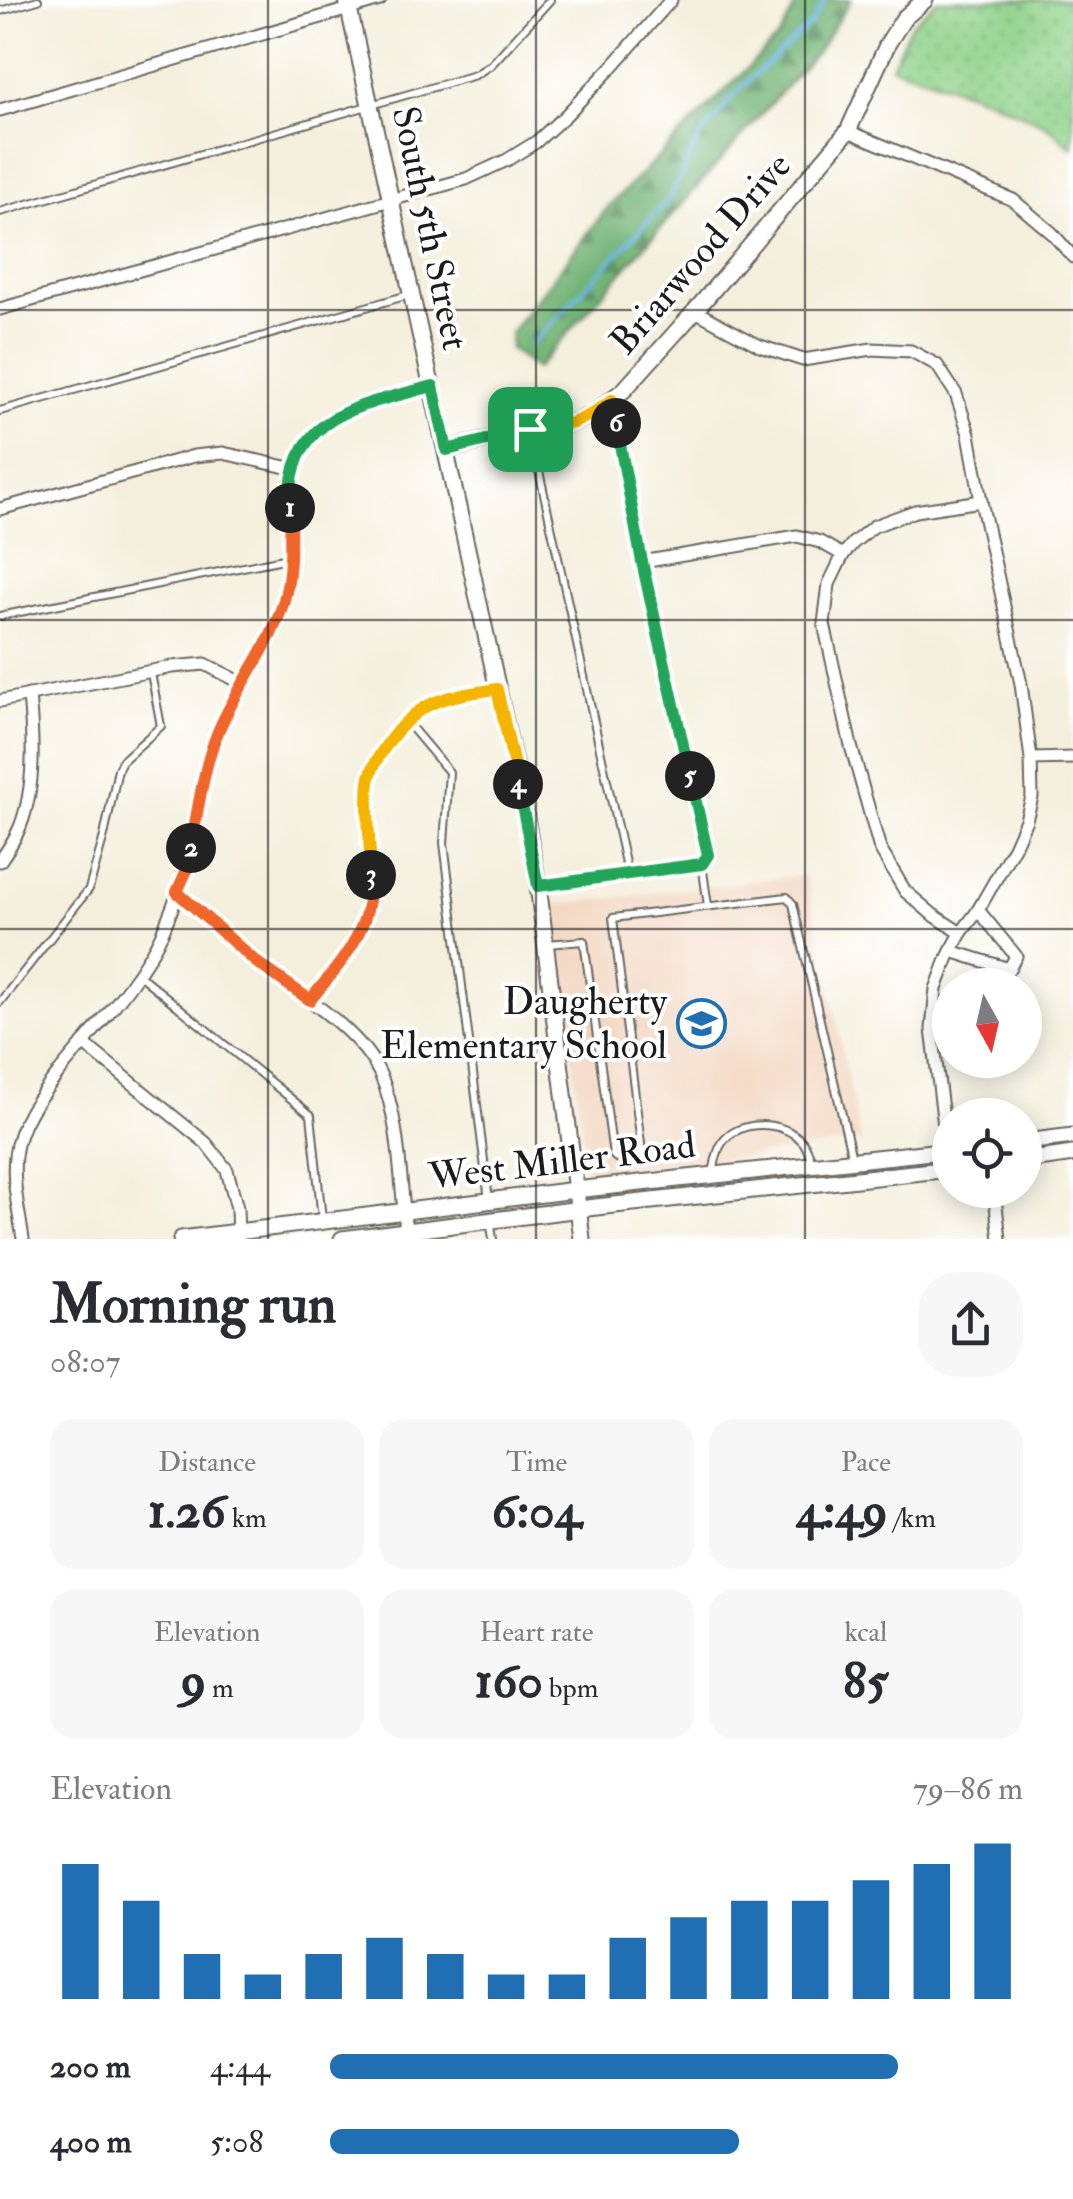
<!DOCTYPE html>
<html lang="en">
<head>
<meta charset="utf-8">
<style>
	:root { --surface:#fff; --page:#f7f7f7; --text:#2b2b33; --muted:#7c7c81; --accent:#1f6fb2 }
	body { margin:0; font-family:"IM FELL Double Pica",serif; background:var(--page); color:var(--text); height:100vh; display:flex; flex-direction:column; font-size:38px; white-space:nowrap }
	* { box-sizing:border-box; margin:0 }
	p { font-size:32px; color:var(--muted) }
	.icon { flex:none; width:55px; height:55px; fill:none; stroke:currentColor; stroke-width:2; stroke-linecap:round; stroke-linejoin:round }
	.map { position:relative; height:1239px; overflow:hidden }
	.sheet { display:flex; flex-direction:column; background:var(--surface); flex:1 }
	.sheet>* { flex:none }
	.needle { width:65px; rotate:172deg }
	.controls { position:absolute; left:932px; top:968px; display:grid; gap:20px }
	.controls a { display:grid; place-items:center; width:110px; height:110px; border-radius:50%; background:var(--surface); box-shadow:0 5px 25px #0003; font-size:50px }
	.pin { position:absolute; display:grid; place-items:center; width:85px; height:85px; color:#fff; margin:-42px; border-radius:20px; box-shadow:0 5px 15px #0006 }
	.km { position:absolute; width:50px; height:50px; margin:-25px; border-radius:50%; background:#222; color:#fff; font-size:28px; line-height:50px; text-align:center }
	.round { display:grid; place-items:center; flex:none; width:105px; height:105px; border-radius:40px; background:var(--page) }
	.summary { display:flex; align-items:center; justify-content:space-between; height:170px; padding:0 50px }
	h1 { font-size:55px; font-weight:800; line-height:75px }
	.metrics { display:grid; grid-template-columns:repeat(3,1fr); gap:15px; height:170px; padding:10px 50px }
	.metrics div { display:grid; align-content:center; border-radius:25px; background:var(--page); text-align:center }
	.metrics b { font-size:50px; font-weight:800 }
	.metrics small { font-size:28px; font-weight:400 }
	.metrics p { font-size:28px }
	.chart { height:280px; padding:20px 50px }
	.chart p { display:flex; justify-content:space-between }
	.chart svg { width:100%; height:180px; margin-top:10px; stroke:var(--accent); stroke-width:6 }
	ul { padding:0 50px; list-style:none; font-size:32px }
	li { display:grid; grid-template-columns:160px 120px 1fr; align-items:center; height:75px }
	li i { height:25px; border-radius:12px; background:var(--accent) }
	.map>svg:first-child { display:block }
</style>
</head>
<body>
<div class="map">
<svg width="1073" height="1239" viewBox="0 0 1073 1239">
	<defs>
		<pattern id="grass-dots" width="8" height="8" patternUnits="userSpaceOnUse" patternTransform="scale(2.5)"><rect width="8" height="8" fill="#8fd28a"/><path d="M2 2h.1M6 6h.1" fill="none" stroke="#7bb476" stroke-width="1.8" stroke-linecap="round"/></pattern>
		<pattern id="forest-firs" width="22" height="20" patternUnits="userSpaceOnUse" patternTransform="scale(2.5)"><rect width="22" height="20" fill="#73b476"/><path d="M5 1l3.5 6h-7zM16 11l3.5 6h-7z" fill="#5e9260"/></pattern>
	</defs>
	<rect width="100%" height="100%" fill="#fff"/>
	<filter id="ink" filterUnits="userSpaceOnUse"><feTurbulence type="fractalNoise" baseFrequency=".01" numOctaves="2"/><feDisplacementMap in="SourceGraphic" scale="20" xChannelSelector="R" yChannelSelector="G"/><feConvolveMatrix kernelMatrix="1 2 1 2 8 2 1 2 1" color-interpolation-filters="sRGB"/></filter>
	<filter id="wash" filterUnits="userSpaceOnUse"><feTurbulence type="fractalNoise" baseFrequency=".0048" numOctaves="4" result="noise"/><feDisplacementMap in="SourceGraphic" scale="40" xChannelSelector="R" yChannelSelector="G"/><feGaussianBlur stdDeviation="2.25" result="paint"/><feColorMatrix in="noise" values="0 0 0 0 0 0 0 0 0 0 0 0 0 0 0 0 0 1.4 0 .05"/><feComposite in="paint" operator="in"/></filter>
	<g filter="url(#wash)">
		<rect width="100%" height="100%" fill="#f4efdc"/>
		<path fill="#f2d5be" d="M806 875 861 1141 588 1178 551 905Z"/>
		<path fill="url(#grass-dots)" stroke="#567753" stroke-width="2.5" d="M937 0H1073V148L1046 125 988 99 891 66 911 25Z"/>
		<path fill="url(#forest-firs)" stroke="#486849" stroke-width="2.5" d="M798 0H851L819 49 536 369 510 349 511 332 608 207 780 36Z"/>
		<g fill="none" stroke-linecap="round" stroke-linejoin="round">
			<path stroke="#72baea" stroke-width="4" d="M531 345 670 198 699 138 742 87 811 24 825 0"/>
		</g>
	</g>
	<g filter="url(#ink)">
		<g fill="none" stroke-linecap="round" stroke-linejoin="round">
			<defs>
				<g id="lane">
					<path d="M0 11 38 0"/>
					<path d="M0 212 475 75 491 65 550 0"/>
					<path d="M0 411 412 294"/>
					<path d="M530 430 627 872"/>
					<path d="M0 616 288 558"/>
					<path d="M406 721 449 772 444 843 489 1200"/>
					<path d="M702 864 708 906"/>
					<path d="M547 944 584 941 613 1155 616 1158 640 1154 642 1152 613 918 787 897 793 904 852 1158"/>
					<path d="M138 974 311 1115 322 1219"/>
					<path d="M0 1002 89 889 104 836 118 769 122 761 161 726 151 673"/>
					<path d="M713 1174C715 1164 716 1152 722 1143 738 1119 783 1120 802 1141 807 1146 809 1155 812 1162"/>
					<path d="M490 1220 493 1239"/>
				</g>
				<g id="street">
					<path d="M0 110 380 0"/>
					<path d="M848 131 1013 200 1052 233 1073 257"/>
					<path d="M0 309 466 179 507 160 536 142 565 116 611 68 671 0"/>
					<path d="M695 311 760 346 803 360 872 349 911 351 937 365 956 394 969 434 981 501 1021 684 1031 759 1032 797 1026 820 1014 847 977 912 961 933 948 957 936 989 932 1029 948 1158"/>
					<path d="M0 509 194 456 223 453 295 469"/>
					<path d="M642 562 797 536 820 542 843 555"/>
					<path d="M0 701 172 667 205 664 242 683"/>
					<path d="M1031 759 1073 758"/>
					<path d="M0 861C7 851 15 839 20 827 36 787 33 737 29 695"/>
					<path d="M538 885 702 864 708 855 642 562 612 400"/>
					<path d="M177 892C204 915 229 940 257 962 297 993 359 1028 380 1074 401 1120 400 1188 407 1239"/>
					<path d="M961 933 932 914 905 891 880 849 851 746 824 624 829 584 843 555 853 543 874 526 915 511 981 501"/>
					<path d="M951 951 1009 969 1016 956 978 910"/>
					<path d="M310 1000C337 968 363 938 370 895 376 861 364 814 369 780 371 767 379 756 386 746 418 699 444 697 497 689"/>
					<path d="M83 1043 206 1143 227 1170 237 1208 238 1236"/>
					<path d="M994 1190 1000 1239"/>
					<path d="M23 1239C19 1212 12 1183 15 1156 19 1119 43 1093 65 1065 98 1025 141 979 163 931 170 913 182 885 187 867 196 828 199 787 211 749 230 694 274 649 286 592 296 550 279 487 302 451 309 439 320 425 332 418 362 400 400 395 433 386"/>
				</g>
				<g id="secondary">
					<path d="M347 0 526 818 538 885 582 1239"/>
					<path d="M447 450 538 427 573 423 591 415 624 390 695 311 848 131 888 43 904 18 925 0"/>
					<path d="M1025 1142 1073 1136"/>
					<path d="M1025 1161 1073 1154"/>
					<path d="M181 1239 575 1190 950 1150"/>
					<path d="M342 1239 596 1207 950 1169"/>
				</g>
			</defs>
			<use href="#lane" stroke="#68665f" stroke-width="10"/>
			<use href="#street" stroke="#68665f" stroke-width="15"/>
			<use href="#secondary" stroke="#68665f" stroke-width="19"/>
			<use href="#lane" stroke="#fff" stroke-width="6"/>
			<use href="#street" stroke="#fff" stroke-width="11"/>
			<use href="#secondary" stroke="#fff" stroke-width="15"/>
		</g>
	</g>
	<g fill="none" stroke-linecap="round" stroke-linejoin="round" filter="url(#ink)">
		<defs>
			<path id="split-1" d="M290 508C288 413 360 406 433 386L447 450 530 429"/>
			<path id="split-2" d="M191 848C197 816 201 782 211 751 228 694 274 649 286 592 292 564 290 536 290 508"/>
			<path id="split-3" d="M191 848 186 872 177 892 256 962 310 1000C343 961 372 929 371 875"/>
			<path id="split-4" d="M371 875C370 845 366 810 369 782 371 769 378 757 385 747 418 699 443 697 497 689L518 784"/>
			<path id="split-5" d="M518 784 538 886 702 864 708 855 690 776"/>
			<path id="split-6" d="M616 423 642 562 690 776"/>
			<path id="split-7" d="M530 429 573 423 590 415 612 400 616 423"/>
		</defs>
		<use href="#split-1" stroke="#fff" stroke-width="20"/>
		<use href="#split-2" stroke="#fff" stroke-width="20"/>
		<use href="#split-3" stroke="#fff" stroke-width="20"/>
		<use href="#split-4" stroke="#fff" stroke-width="20"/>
		<use href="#split-5" stroke="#fff" stroke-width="20"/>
		<use href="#split-6" stroke="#fff" stroke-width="20"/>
		<use href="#split-7" stroke="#fff" stroke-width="20"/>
		<use href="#split-1" stroke="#22a559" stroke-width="12"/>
		<use href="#split-2" stroke="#f0652b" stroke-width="12"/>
		<use href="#split-3" stroke="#f0652b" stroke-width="12"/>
		<use href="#split-4" stroke="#f5b400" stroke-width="12"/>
		<use href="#split-5" stroke="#22a559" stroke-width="12"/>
		<use href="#split-6" stroke="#22a559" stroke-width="12"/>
		<use href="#split-7" stroke="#f5b400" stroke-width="12"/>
	</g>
	<path fill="none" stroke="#1c1c1c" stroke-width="2.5" stroke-opacity="0.55" d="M268 0V1239M536 0V1239M805 0V1239M0 310H1073M0 620H1073M0 929H1073"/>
	<defs>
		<symbol id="school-ring" viewBox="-11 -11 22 22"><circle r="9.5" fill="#fff" stroke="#1f6fb2" stroke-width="1.5"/><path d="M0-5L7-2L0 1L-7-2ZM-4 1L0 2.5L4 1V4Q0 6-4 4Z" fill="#1f6fb2"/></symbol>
	</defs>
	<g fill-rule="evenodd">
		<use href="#school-ring" x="674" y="996" width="55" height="55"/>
	</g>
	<g text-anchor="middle" stroke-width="8" stroke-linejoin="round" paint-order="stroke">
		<g font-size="38" fill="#1c1c1c" stroke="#fff">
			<text transform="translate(431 228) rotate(78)" y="13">South 5th Street</text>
			<text transform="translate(700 253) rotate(-49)" y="13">Briarwood Drive</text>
			<text transform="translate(562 1160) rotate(-7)" y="13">West Miller Road</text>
		</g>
		<g font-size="38" fill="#1c1c1c" stroke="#fff" text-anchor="end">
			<text x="667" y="1014">Daugherty<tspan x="667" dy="44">Elementary School</tspan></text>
		</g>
	</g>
</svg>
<div class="controls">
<a><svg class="needle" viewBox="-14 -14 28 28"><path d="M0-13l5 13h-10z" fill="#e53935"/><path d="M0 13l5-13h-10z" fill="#7c7c81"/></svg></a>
<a><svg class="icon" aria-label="locate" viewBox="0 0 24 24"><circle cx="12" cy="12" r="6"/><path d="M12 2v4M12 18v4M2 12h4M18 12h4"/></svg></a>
</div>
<div class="pin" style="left:530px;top:429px;background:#1e9e55"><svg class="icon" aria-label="arrive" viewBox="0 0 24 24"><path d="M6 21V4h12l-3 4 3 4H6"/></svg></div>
<b class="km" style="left:290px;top:508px">1</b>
<b class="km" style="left:191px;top:848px">2</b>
<b class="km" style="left:371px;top:875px">3</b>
<b class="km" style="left:518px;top:784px">4</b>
<b class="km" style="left:690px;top:776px">5</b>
<b class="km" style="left:616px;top:423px">6</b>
</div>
<section class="sheet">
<div class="summary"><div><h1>Morning run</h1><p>08:07</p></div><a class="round"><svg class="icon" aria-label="share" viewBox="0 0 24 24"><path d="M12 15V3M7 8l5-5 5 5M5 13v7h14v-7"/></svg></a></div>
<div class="metrics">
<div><p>Distance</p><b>1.26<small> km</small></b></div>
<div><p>Time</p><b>6:04</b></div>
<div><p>Pace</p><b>4:49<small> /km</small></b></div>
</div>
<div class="metrics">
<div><p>Elevation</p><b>9<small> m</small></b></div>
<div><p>Heart rate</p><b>160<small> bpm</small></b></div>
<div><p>kcal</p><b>85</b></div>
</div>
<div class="chart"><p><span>Elevation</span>79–86 m</p>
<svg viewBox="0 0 160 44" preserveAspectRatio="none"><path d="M5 44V11M15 44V20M25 44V33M35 44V38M45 44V33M55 44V29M65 44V33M75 44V38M85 44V38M95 44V29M105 44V24M115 44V20M125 44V20M135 44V15M145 44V11M155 44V6"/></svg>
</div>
<ul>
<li><b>200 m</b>4:44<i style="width:82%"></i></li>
<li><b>400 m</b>5:08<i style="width:59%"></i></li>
</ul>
</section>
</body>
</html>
